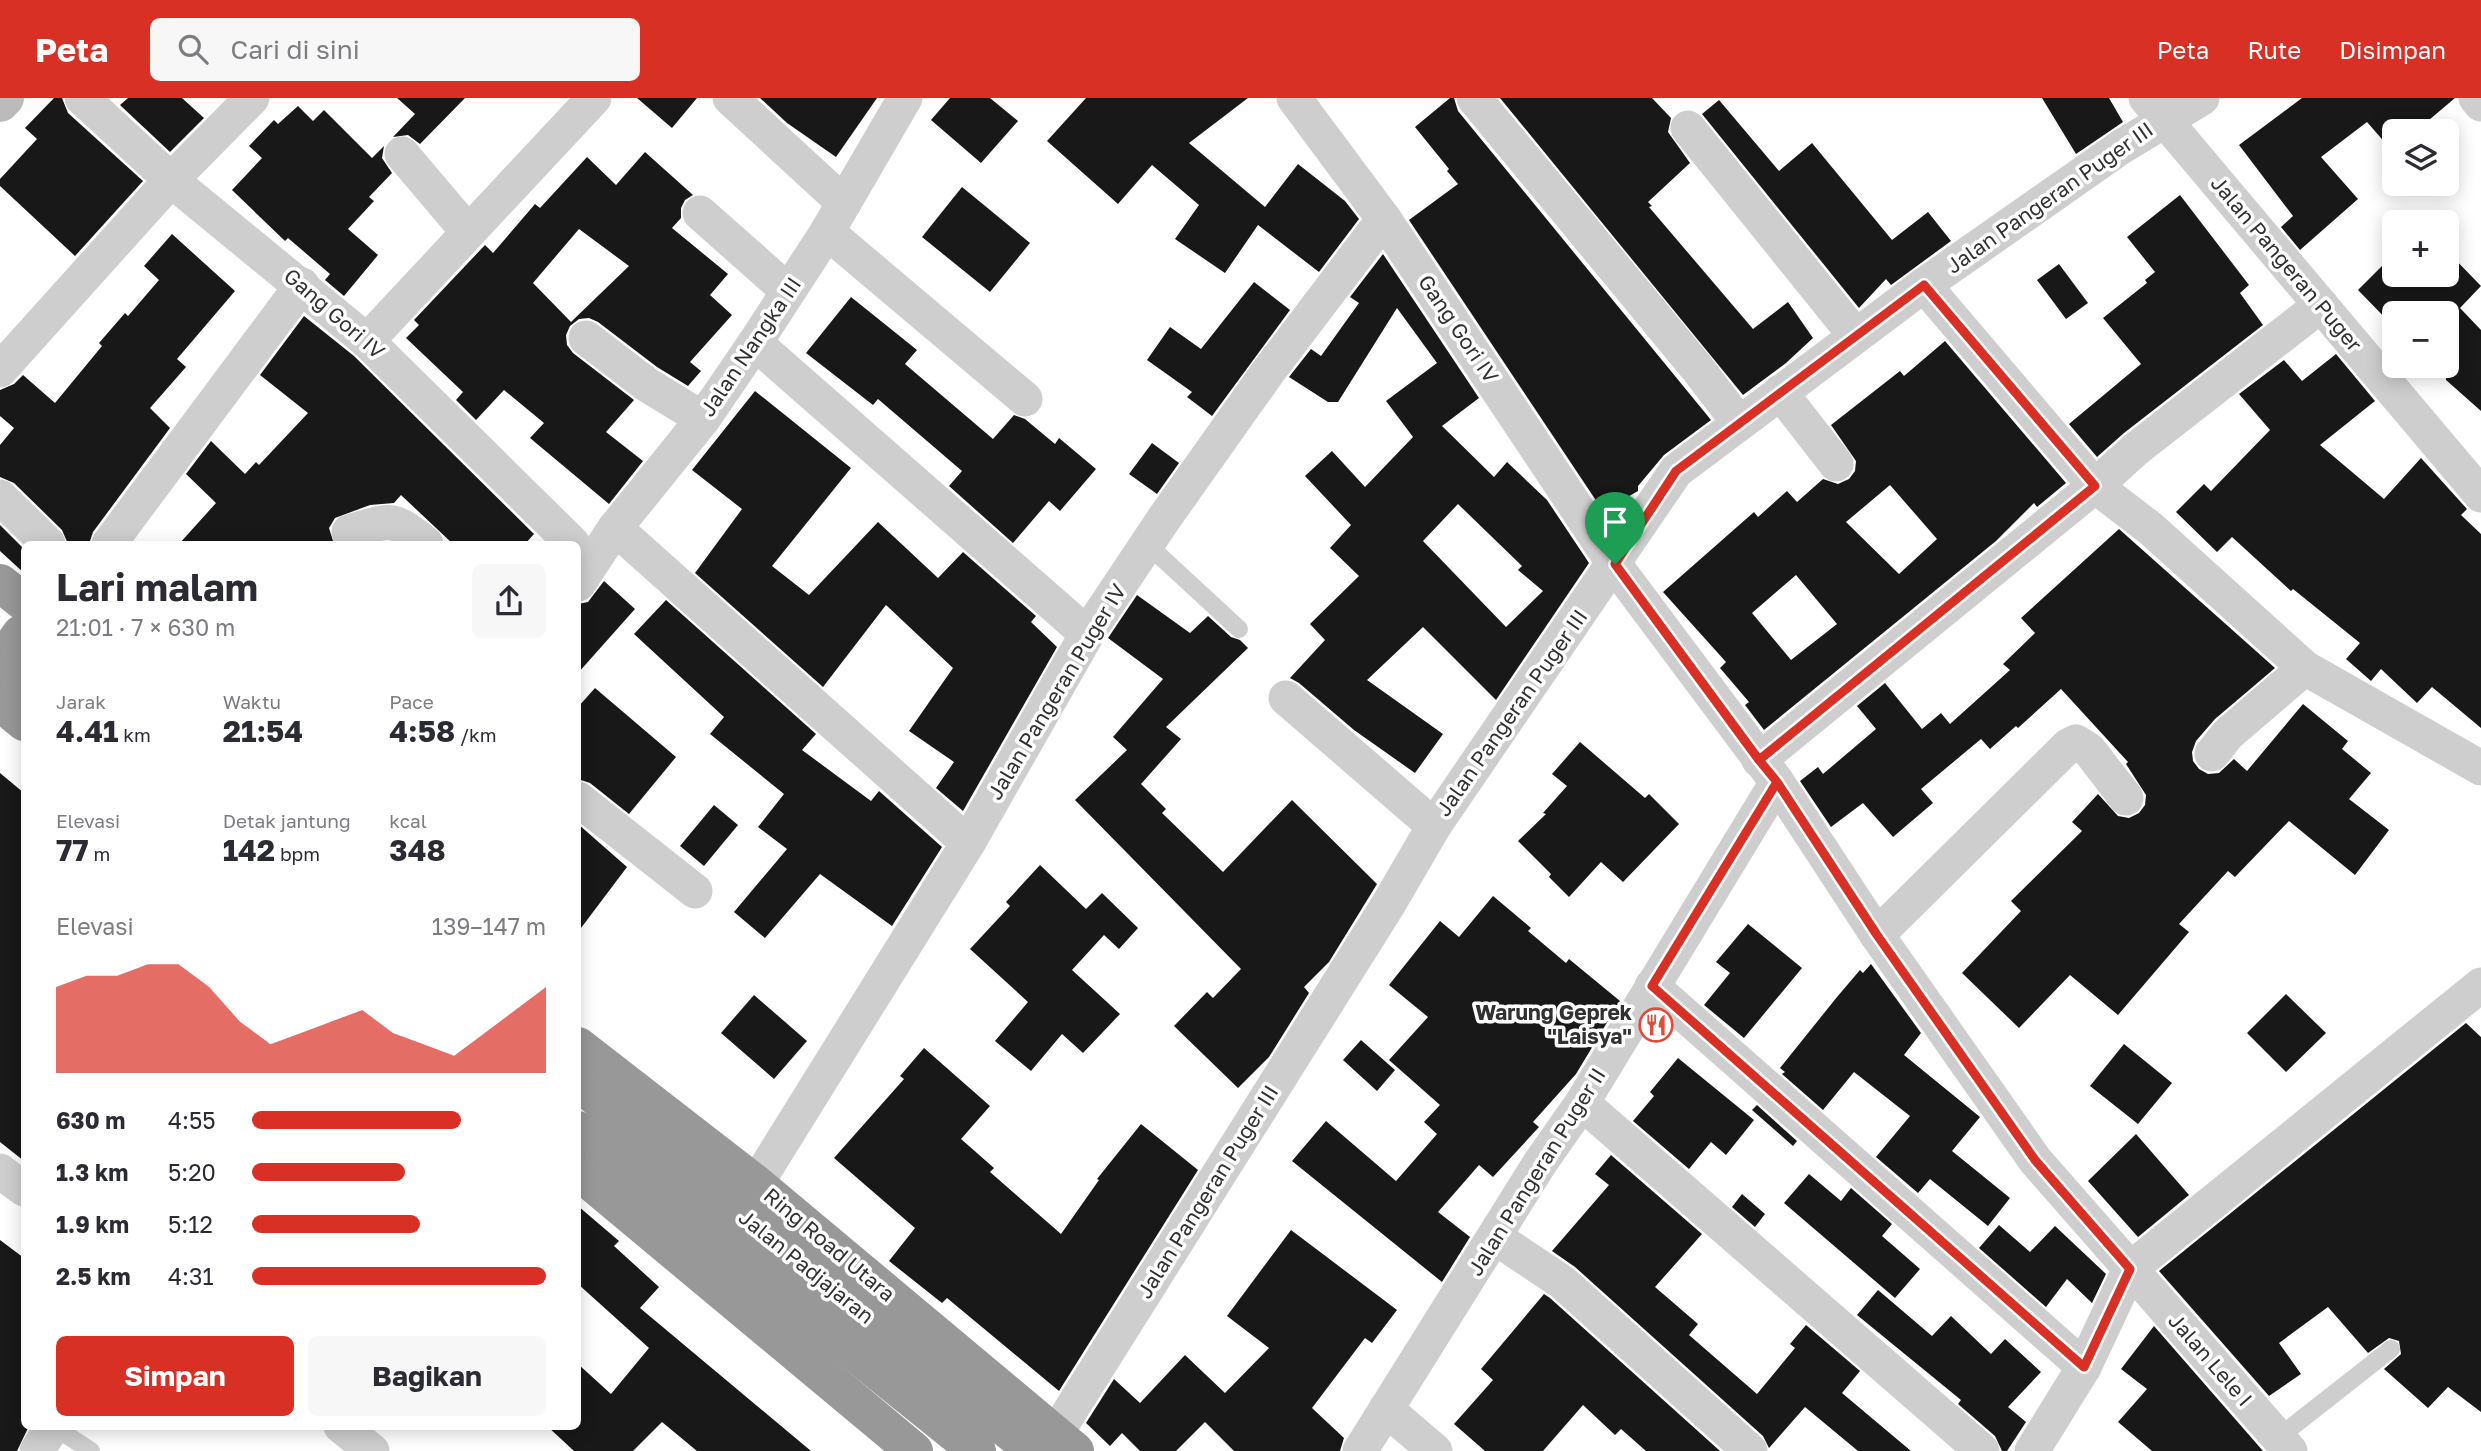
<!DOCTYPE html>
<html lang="id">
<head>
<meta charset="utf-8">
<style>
	:root { --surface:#fff; --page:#f7f7f7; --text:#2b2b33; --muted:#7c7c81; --accent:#d93025 }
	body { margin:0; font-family:"Golos Text",sans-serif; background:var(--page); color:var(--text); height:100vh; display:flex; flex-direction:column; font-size:26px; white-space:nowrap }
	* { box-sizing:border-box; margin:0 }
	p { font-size:23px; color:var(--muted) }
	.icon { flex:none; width:38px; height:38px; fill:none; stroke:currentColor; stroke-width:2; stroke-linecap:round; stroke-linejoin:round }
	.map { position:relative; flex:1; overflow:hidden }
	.side { position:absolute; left:21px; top:443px; width:560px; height:889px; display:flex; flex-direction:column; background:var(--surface); border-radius:10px; box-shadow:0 4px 18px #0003 }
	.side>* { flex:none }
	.controls { position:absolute; left:2382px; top:21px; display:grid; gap:14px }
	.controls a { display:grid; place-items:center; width:77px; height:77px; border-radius:10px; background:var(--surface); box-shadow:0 4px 18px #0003; font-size:35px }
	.pin { position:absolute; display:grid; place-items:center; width:60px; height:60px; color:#fff; margin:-72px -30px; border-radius:50% 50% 50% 0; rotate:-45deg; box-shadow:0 0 7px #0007 }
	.pin .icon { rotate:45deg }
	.round { display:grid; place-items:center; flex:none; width:74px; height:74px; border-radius:10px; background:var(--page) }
	.head { display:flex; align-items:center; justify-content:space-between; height:119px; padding:0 35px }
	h1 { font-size:38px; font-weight:700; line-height:52px }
	.figures { display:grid; grid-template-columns:repeat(3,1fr); gap:10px; height:119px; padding:7px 35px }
	.figures div { display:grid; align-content:center }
	.figures b { font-size:30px; font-weight:700 }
	.figures small { font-size:19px; font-weight:400 }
	.figures p { font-size:19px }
	.chart { height:196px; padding:14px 35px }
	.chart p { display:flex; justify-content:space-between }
	.chart svg { width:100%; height:126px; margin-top:7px; fill:var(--accent); opacity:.7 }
	.cta { display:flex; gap:14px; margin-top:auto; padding:14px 35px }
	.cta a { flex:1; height:80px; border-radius:10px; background:var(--accent); color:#fff; font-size:28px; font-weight:700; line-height:80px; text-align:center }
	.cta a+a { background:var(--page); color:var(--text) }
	ul { padding:0 35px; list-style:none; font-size:23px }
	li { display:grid; grid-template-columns:112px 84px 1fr; align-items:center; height:52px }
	li i { height:18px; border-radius:9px; background:var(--accent) }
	header { display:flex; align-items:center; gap:42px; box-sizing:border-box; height:98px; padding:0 35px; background:var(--accent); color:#fff }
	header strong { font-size:33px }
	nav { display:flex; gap:38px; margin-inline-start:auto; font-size:24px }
	.search { width:490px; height:63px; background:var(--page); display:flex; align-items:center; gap:18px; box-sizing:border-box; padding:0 24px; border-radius:10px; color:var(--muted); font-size:26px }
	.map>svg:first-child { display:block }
</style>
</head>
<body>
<header>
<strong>Peta</strong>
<div class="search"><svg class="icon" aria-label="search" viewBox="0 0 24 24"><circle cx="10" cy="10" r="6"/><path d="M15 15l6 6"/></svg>Cari di sini</div>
<nav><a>Peta</a><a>Rute</a><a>Disimpan</a></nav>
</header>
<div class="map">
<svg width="2481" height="1353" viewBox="0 0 2481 1353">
	<rect width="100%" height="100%" fill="#fff"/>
	<g fill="#181818" fill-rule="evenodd">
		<path d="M54 0H62L68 15 143 83 75 158 0 88V81L37 41 25 30Z"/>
		<path d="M128 0H182L204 20 170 54 120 7Z"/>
		<path d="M397 0H465L420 46 408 37 393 39 415 16Z"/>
		<path d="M637 0H697L672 30Z"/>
		<path d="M760 0H877L836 59 787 25Z"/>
		<path d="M950 0H990L1018 23 981 65 931 22Z"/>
		<path d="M1086 0H1248L1189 45 1265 109 1298 66 1345 103 1359 121 1319 174 1258 127 1225 175 1175 141 1199 107 1152 67 1118 106 1047 43Z"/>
		<path d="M1450 0H1454L1458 13 1711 322 1664 357 1638 388V393L1603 413 1409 122 1458 86 1447 73 1449 71 1415 29Z"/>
		<path d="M1500 0H1652L1671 20 1668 34 1690 65 1648 104 1652 108 1649 109 1753 231 1788 204 1813 240 1786 265 1743 297Z"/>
		<path d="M2042 0H2109L2123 24 2076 56Z"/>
		<path d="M2302 0H2455L2416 33H2394V55L2367 24 2321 59 2358 101 2300 152 2281 129 2293 118 2239 47Z"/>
		<path d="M1719 2 1779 73 1812 45 1892 142 1928 114 1951 143 1891 187 1886 181 1859 210 1702 16Z"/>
		<path d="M298 8 313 23 324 12 372 60 384 48 382 60 392 75 369 99 374 103 348 131 378 157 344 198 325 182 330 176 288 140 285 143 232 92 262 60 249 48 274 22 278 26Z"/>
		<path d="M645 54 693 97 685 102 681 110V120L672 130 728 176 710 197 732 217 690 264 701 273 688 288 657 269 598 224 589 220 579 221 570 228 566 237 567 247 573 255 634 302 606 334 643 363 609 406 530 340 544 325 504 292 476 322 456 302 463 294 406 240 419 227 414 222 485 147 493 155 535 106 540 110 587 59 616 87ZM579 131 629 168 571 224 533 185Z"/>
		<path d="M962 89 1030 145 990 194 922 139Z"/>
		<path d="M2180 97 2249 187 2240 195 2263 227 2124 335 2097 359 2069 326 2141 266 2103 220 2147 185 2145 182 2155 174 2127 139Z"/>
		<path d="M172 136 235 193 177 261 186 269 150 310 170 330 93 434 89 446H68L62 432 14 385 0 379V347L14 330 0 318V292L14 286 23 277 55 305 102 248 99 245 125 215 128 218 159 182 144 168Z"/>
		<path d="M2446 152 2481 188 2460 210 2481 232V313L2446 282V215H2394V229L2358 192 2394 156V177H2446Z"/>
		<path d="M1383 156 1479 300 1442 328 1494 379 1507 364 1547 402 1589 465 1496 602 1423 529 1367 582 1443 636 1415 675 1354 632 1299 585 1290 580 1325 542 1310 526 1359 478 1330 450 1351 427 1305 378 1332 353 1365 389 1413 339 1386 303 1437 265 1397 210 1338 304H1328L1289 279 1311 251 1321 258 1359 205 1350 199ZM1458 406 1522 468 1518 472 1543 493 1506 529 1423 443Z"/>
		<path d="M2059 166 2088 205 2066 221 2037 182Z"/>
		<path d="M1254 184 1290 212 1212 318 1187 299 1192 294 1147 262 1170 229 1201 251Z"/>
		<path d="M851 199 917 252 905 266 993 341 1014 317 1025 321 1055 346 1059 340 1096 371 1060 413 1049 403 1013 445 949 388 962 373 878 301 873 307 806 255Z"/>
		<path d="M304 218 354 258 534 436 525 446H453L401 397 394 405 370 407 335 420 329 430 334 446H179L216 405 186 376 211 343 245 376 256 364 259 367 308 315 260 277Z"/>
		<path d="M1945 243 2066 385 2037 409 2034 405 1996 443 1764 632 1745 607 1749 604 1720 570 1726 564 1663 494 1754 414 1758 419 1787 393 1797 404 1823 381 1838 386 1849 381 1855 373 1856 363 1831 327 1900 273 1904 278ZM1890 387 1937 441 1899 476 1846 424ZM1796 477 1837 526 1791 562 1752 515Z"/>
		<path d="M2336 256 2375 303 2320 347 2384 401 2421 360 2467 411 2461 417 2481 436V630L2432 589 2417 605 2381 571 2371 583 2346 561 2360 545 2293 491 2291 493 2232 439 2217 454 2176 414 2204 386 2211 393 2270 332 2239 296 2284 262 2302 283Z"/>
		<path d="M755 293 851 370 772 468 809 497 878 424 938 480 963 454 1036 518 1031 524 1057 549 963 713 936 690 954 664 909 633 953 570 886 507 823 589 695 475 742 411 692 372Z"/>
		<path d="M1152 345 1179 365 1157 396 1129 376Z"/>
		<path d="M0 427 24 451V475L0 453Z"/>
		<path d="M2119 431 2275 570 2215 621 2196 643 2192 654 2193 663 2199 671 2208 676 2219 675 2234 661 2247 673 2303 606 2348 643 2342 651 2371 675 2349 701 2389 732 2355 777 2289 723 2235 779 2228 773 2179 826 2189 834 2118 917 2070 877 2019 930 1962 875 2021 813 2011 803 2082 733 2072 724 2098 696 2118 718 2129 720 2139 715 2145 707 2146 697 2126 666 2128 664 2061 591 2018 630 2016 628 1990 651 1981 641 1921 691 1933 705 1893 739 1863 705 1831 729 1800 683 1818 669 1823 676 1876 631 1857 608 1885 585 1922 631 1941 615 1950 626 2010 572 2003 566 2035 535 2021 520Z"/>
		<path d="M604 483 635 511 578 575V506L588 504Z"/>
		<path d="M1137 497 1190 535 1208 518 1231 539 1240 542 1248 550 1166 629 1181 641 1141 686 1166 711 1162 715 1223 774 1292 702 1377 786 1329 864 1304 889 1309 895 1269 959 1238 990 1174 928 1207 894 1213 900 1241 871 1075 702 1127 652 1113 639 1163 581 1108 540Z"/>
		<path d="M666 502 816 636 802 652 871 703 879 693 942 749 892 828 820 776 765 840 734 814 787 751 758 729 784 696 710 636 724 619 634 536Z"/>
		<path d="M595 590 676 659 629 716 590 685 578 681V609Z"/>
		<path d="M1580 644 1645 700 1649 696 1679 726 1623 784 1601 764 1569 799 1549 779 1551 776 1518 743 1546 716 1543 715 1567 688 1552 676Z"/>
		<path d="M0 675 24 695V1063L0 1044Z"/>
		<path d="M714 707 738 727 704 768 680 748Z"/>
		<path d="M578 726 627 769 578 834Z"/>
		<path d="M1040 767 1086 811 1102 795 1138 830 1119 851 1104 837 1072 872 1120 916 1083 955 1062 936 1031 973 995 943 1028 904 970 851 1010 808 1006 804Z"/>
		<path d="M1493 798 1531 830 1528 833 1566 865 1569 861 1620 903 1576 976 1533 1024 1539 1029 1493 1079 1479 1067 1438 1114 1470 1139 1442 1184 1292 1063 1326 1023 1396 1083 1437 1036 1424 1024 1440 1007 1389 962 1428 919 1389 887 1440 823 1459 839Z"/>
		<path d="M1748 826 1802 870 1744 940 1704 907 1730 875 1716 864Z"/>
		<path d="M1871 866 1921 935 1904 957 1980 1019 1952 1053 2010 1100 1988 1128 1930 1081 1918 1095 1876 1059 1910 1018 1854 974 1823 1012 1782 976 1785 974 1780 970 1837 899 1860 872 1863 875Z"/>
		<path d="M2286 896 2326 935 2286 974 2247 935Z"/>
		<path d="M754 897 807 943 774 981 721 935Z"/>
		<path d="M2466 925 2481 939V1314L2448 1289 2428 1310 2384 1271 2401 1256 2399 1243 2389 1240 2368 1255 2328 1209 2279 1245 2301 1276 2269 1298 2159 1173Z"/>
		<path d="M1361 942 1395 972 1377 993 1343 962Z"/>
		<path d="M2124 946 2172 985 2138 1026 2090 988Z"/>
		<path d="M924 950 990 1008 961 1041 994 1070 990 1074 1061 1136 1099 1082 1097 1081 1141 1026 1198 1072 1059 1293 947 1200 942 1205 889 1163 915 1130 834 1060 904 981 900 978Z"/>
		<path d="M1678 960 1754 1022 1726 1057 1711 1044 1689 1071 1633 1023 1654 998 1650 994Z"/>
		<path d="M1757 1007 1797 1043 1793 1048 1752 1012Z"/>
		<path d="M2136 1036 2189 1097 2138 1139 2088 1083Z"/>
		<path d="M1611 1057 1702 1136 1655 1189 1698 1226 1689 1237 1757 1296 1795 1250 1790 1246 1806 1227 1860 1273 1842 1295 1911 1353H1858L1805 1309 1769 1350 1763 1338 1575 1169 1552 1153 1609 1087 1595 1076Z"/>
		<path d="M1809 1076 1841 1103 1851 1090 1892 1126 1882 1138 1920 1171 1895 1200 1784 1105Z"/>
		<path d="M1742 1096 1765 1116 1755 1129 1732 1109Z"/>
		<path d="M578 1108 619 1143 614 1148 659 1189 640 1210 811 1353H697L662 1324 633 1353H574L547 1328H578V1266L611 1296 649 1250 578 1186Z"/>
		<path d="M1999 1127 2030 1154 2055 1128 2106 1176 2092 1205 2067 1181 2046 1209 1979 1150Z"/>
		<path d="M1291 1132 1397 1212 1372 1245 1365 1240 1312 1310 1344 1340 1340 1353H1234L1205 1324 1176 1353H1140L1122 1335 1110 1348 1086 1325 1114 1281 1140 1305 1185 1257 1225 1295 1269 1250 1227 1218Z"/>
		<path d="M0 1142 24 1160V1328H29L17 1353H0Z"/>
		<path d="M1878 1192 1932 1238 1951 1218 1991 1256 2005 1241 2041 1274 2008 1309 2026 1324 2007 1353H2002L1995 1338 1958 1306 1961 1302 1857 1217Z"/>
		<path d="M1544 1196 1550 1200 1720 1353H1646L1621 1331 1615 1337 1583 1307 1543 1353H1485L1454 1326 1493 1282 1481 1271Z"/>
		<path d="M2154 1228 2263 1353H2152L2118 1324 2147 1291 2121 1271Z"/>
	</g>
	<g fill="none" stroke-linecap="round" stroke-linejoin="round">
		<g stroke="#cecece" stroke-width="18">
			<path d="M1147 446 1239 531"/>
			<path d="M53 1328 91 1353"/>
			<path d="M2279 1339 2391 1251"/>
		</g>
		<g stroke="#cecece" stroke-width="35">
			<path d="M82 0 171 82 367 243 573 446"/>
			<path d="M730 0 844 105"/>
			<path d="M1294 0 1384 121 1614 466 1777 684 1877 837 2035 1062 2290 1353"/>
			<path d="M1474 0 1697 270 1739 325"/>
			<path d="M2146 0 2481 397"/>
			<path d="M2476 0 2481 6"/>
			<path d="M1688 30 1855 237"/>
			<path d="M402 56 468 134"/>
			<path d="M700 115 788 193"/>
			<path d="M827 134 1025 301"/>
			<path d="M1924 187 2095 388 2150 430 2305 570 2481 670"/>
			<path d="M586 240 646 286 703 321"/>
			<path d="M367 243 594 0"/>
			<path d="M755 245 1087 536"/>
			<path d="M0 272 171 82 252 0"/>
			<path d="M1780 294 1836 366"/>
			<path d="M0 399 48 446"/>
			<path d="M615 430 968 745"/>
			<path d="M349 434C391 422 391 417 426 446"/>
			<path d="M109 446 302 187"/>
			<path d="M578 486 615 430 703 321 755 245 827 134 905 0"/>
			<path d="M1286 600 1434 728"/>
			<path d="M2212 656 2228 636 2305 570"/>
			<path d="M1759 662 2095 388 2136 351 2321 207"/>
			<path d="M578 701 695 793"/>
			<path d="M1877 837 2068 648 2076 644 2089 652 2126 700"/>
			<path d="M1652 888 2084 1269"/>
			<path d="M1582 1005 1982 1353"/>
			<path d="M0 1073 24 1091"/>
			<path d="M756 1086 968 745 1087 536 1163 422 1268 274 1384 121"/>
			<path d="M1496 1140 1562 1184 1750 1353"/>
			<path d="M1386 1311 1435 1353"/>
			<path d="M341 1328 372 1353"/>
			<path d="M1055 1337 1388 807 1434 728 1676 373 1924 187 2121 49 2202 0"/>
			<path d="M37 1353 53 1328"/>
			<path d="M1360 1353 1540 1065 1582 1005 1777 684"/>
			<path d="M2032 1353 2084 1269 2130 1171 2481 887"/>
		</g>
		<path stroke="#bbb" stroke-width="38" d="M0 5 5 0"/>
		<g stroke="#989898" stroke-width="38">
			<path d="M0 485 24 504"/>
			<path d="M0 565 21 536"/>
			<path d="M0 569 24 589"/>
			<path d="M0 604 24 624"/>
			<path d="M578 948 756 1086 1075 1353"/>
			<path d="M578 984 1034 1353"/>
			<path d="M578 1032 977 1353"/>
			<path d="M578 1073 914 1353"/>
		</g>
	</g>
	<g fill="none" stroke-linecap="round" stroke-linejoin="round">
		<defs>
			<path id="route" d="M1615 466 1759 662 1777 684 1652 888 2084 1269 2130 1171 2035 1062 1877 837 1777 684 1759 662 2095 388 1924 187 1676 373 1615 466"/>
		</defs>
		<use href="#route" stroke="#fff" stroke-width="14"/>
		<use href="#route" stroke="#d93025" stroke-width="9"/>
	</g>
	<defs>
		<symbol id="restaurant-ring" viewBox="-11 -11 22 22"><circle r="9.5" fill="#fff" stroke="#e34a38" stroke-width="1.5"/><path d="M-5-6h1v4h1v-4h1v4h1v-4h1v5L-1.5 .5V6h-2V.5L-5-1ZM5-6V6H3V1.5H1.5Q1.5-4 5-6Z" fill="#e34a38"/></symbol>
	</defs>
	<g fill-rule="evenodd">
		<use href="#restaurant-ring" x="1637" y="908" width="38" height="38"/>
	</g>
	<g text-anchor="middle" stroke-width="7" stroke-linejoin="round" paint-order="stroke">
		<g font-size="21" fill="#313131" stroke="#fff">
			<text transform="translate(2050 100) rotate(-35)" y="7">Jalan Pangeran Puger III</text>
			<text transform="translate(2286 166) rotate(50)" y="7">Jalan Pangeran Puger</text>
			<text transform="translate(334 216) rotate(41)" y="7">Gang Gori IV</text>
			<text transform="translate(1458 231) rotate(56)" y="7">Gang Gori IV</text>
			<text transform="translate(751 249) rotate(-56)" y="7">Jalan Nangka III</text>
			<text transform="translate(1057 594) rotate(-59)" y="7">Jalan Pangeran Puger IV</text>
			<text transform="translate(1512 615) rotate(-55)" y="7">Jalan Pangeran Puger III</text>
			<text transform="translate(1537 1074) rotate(-58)" y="7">Jalan Pangeran Puger II</text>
			<text transform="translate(1208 1094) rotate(-58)" y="7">Jalan Pangeran Puger III</text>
			<text transform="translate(829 1147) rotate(40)" y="7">Ring Road Utara</text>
			<text transform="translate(806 1169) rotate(39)" y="7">Jalan Padjajaran</text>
			<text transform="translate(2210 1262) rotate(49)" y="7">Jalan Lele I</text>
		</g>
		<g font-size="21" font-weight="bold" fill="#313131" stroke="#fff" text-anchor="end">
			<text x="1632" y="922">Warung Geprek<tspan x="1632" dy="24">"Laisya"</tspan></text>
		</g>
	</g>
</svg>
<div class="controls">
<a><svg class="icon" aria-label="layers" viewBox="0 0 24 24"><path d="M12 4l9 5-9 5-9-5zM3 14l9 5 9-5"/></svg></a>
<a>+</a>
<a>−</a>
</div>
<div class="pin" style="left:1615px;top:466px;background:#1e9e55"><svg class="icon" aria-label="arrive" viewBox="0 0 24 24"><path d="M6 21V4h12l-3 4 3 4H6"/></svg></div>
<section class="side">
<div class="head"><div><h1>Lari malam</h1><p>21:01 · 7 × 630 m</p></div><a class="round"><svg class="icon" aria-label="share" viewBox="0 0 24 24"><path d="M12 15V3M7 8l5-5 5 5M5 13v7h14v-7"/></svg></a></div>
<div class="figures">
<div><p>Jarak</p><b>4.41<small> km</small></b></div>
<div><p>Waktu</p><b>21:54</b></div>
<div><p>Pace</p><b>4:58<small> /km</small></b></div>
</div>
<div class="figures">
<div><p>Elevasi</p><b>77<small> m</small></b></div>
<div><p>Detak jantung</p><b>142<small> bpm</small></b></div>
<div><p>kcal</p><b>348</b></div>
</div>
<div class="chart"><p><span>Elevasi</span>139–147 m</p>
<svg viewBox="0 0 160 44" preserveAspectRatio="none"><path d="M0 44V14L10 10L20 10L30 6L40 6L50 14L60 26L70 34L80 30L90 26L100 22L110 30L120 34L130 38L140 30L150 22L160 14V44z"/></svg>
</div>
<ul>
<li><b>630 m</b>4:55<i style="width:71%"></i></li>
<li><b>1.3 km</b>5:20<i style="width:52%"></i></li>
<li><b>1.9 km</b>5:12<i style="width:57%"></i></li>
<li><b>2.5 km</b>4:31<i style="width:100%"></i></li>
</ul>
<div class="cta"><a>Simpan</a><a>Bagikan</a></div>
</section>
</div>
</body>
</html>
